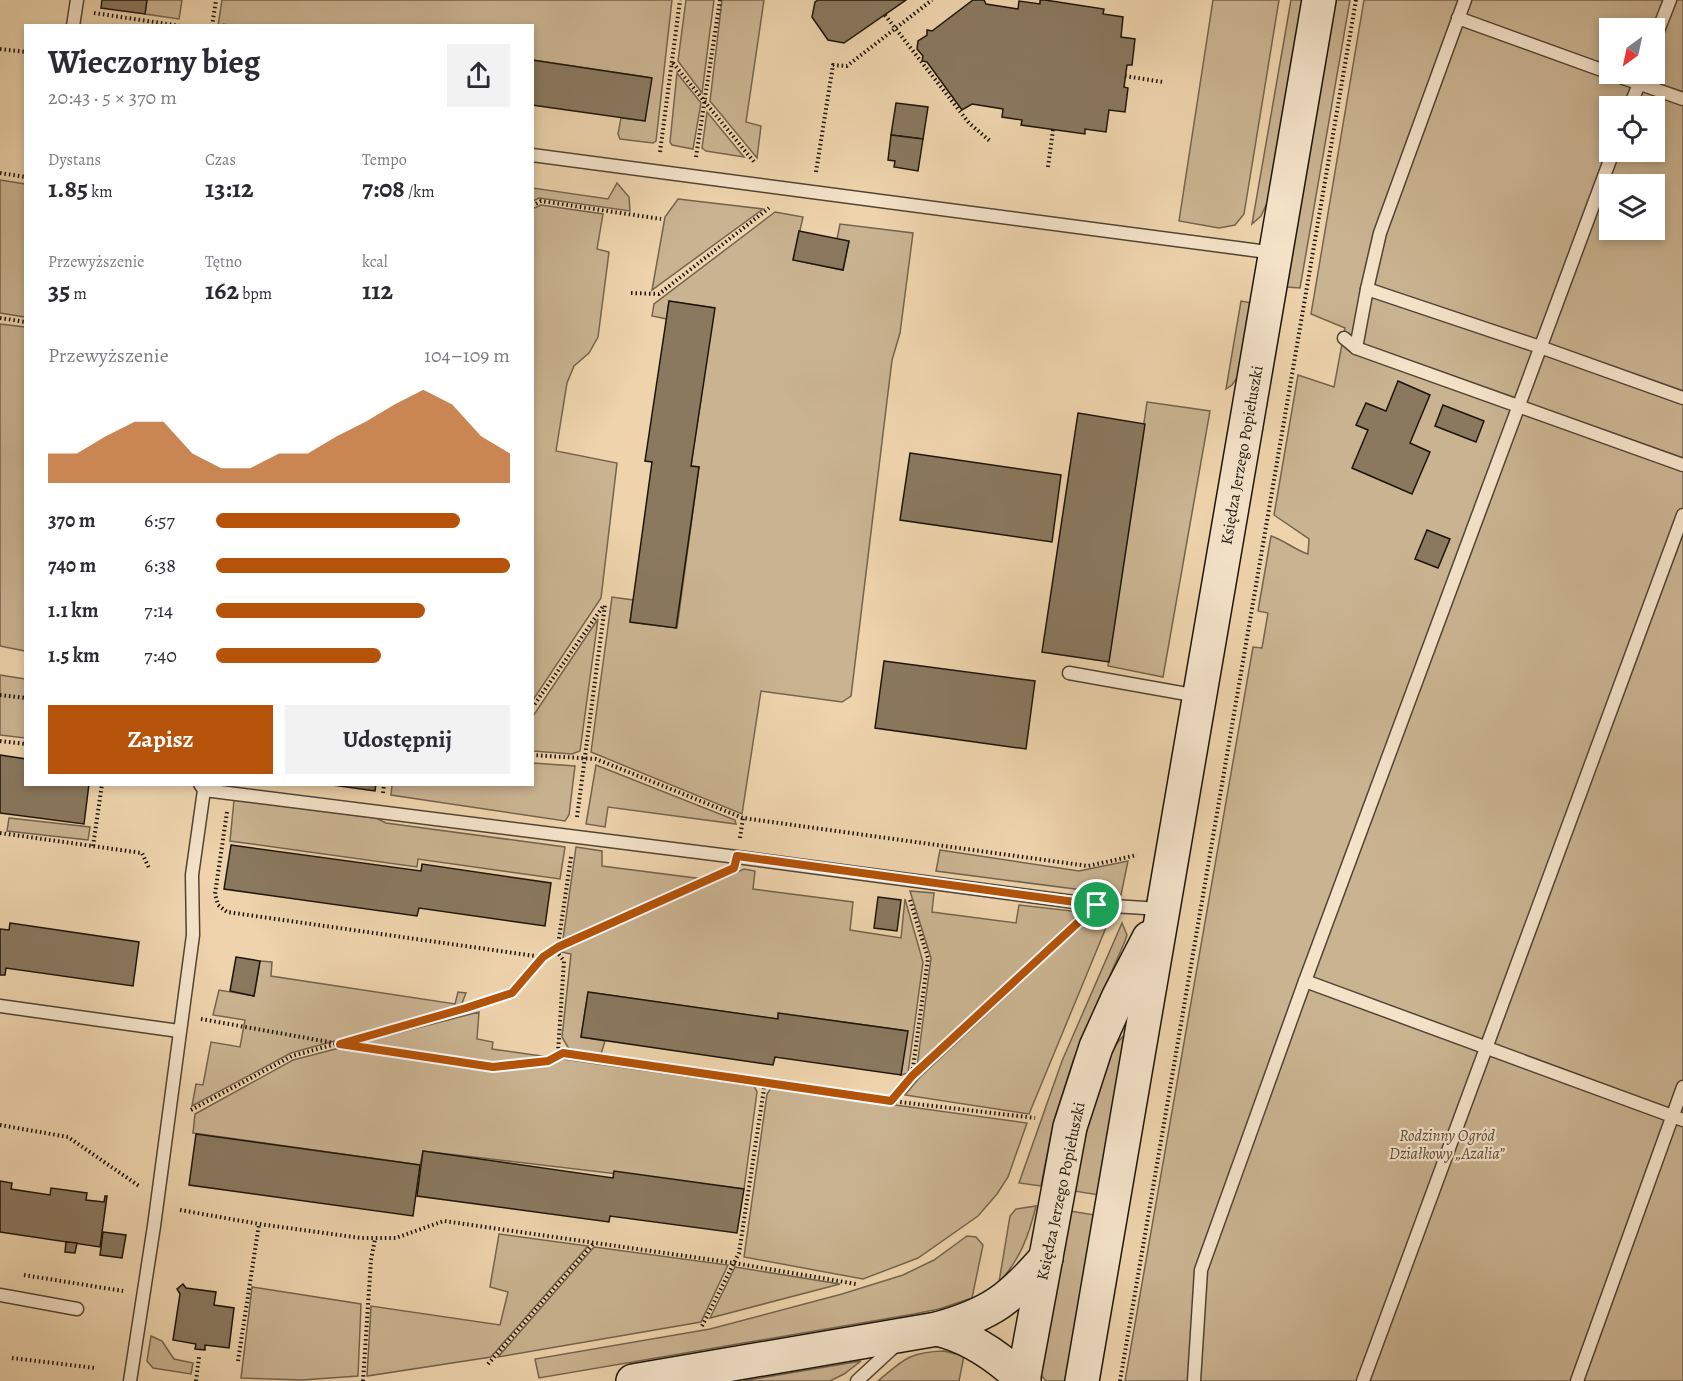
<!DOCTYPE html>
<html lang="pl">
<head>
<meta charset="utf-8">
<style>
	:root { --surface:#fff; --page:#f2f2f3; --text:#2b2b33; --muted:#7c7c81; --accent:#b45309 }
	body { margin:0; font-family:Alegreya,serif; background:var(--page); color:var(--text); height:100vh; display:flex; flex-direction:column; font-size:22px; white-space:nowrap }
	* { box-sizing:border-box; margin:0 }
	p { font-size:20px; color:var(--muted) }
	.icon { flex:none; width:33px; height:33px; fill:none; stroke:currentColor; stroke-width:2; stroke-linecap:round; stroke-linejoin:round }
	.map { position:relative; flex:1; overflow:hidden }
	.details { position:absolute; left:24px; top:24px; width:510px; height:762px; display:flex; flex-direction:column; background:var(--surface); border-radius:0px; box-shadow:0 3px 9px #0003 }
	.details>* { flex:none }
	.needle { width:39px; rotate:213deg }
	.buttons { position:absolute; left:1599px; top:18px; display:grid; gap:12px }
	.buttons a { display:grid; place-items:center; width:66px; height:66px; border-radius:0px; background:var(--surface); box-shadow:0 3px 9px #0003; font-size:30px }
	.pin { position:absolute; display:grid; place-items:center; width:51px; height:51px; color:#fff; margin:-26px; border:3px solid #fff; border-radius:50%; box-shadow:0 2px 6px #0007 }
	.round { display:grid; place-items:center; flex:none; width:63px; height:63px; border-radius:0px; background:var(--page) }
	.summary { display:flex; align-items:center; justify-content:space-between; height:102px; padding:0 24px }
	h1 { font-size:33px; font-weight:700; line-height:45px }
	.metrics { display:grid; grid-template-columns:repeat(3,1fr); gap:9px; height:102px; padding:6px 24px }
	.metrics div { display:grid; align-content:center }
	.metrics b { font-size:26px; font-weight:700 }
	.metrics small { font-size:16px; font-weight:400 }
	.metrics p { font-size:16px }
	.chart { height:168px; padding:12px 24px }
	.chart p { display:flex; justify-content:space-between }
	.chart svg { width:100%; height:108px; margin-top:6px; fill:var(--accent); opacity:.7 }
	.primary-button { display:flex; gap:12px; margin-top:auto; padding:12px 24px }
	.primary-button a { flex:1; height:69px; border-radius:0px; background:var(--accent); color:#fff; font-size:24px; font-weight:700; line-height:69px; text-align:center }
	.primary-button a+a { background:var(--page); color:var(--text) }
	ul { padding:0 24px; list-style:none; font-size:20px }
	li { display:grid; grid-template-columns:96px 72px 1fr; align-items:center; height:45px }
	li i { height:15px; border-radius:8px; background:var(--accent) }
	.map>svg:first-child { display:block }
</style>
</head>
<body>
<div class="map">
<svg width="1683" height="1381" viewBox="0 0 1683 1381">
	<rect width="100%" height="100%" fill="#eed3ac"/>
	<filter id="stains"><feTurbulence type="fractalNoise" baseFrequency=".00333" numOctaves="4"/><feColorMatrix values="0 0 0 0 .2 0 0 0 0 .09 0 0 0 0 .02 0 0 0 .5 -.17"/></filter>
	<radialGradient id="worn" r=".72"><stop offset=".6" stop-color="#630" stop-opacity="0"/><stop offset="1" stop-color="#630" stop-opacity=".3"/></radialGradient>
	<g fill="#cab391" stroke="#74644e" stroke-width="1.5" fill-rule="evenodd">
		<path d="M147 0H182L179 19 145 14Z"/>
		<path d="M222 0H672L656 141 653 143 620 139 618 134 621 118 645 121 651 78 533 60 532 26H236L223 24 222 25 218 26Z"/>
		<path d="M686 0H714L702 93 678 61Z"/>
		<path d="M722 0H764L746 122 761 126 757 158 710 101Z"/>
		<path d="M1213 0H1279L1244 214 1235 225 1219 228 1179 221Z"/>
		<path d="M1291 0H1302V6L1268 201 1261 216 1252 224Z"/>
		<path d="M1335 0H1350L1300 288 1286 287Z"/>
		<path d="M1364 0H1683V1381H1125L1253 647 1262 648 1268 613 1258 611 1271 536C1284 540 1295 550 1308 554L1309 539 1274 515 1298 375 1334 387 1345 328 1311 314ZM1610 28H1654V74H1610ZM1610 106H1654V152H1610ZM1610 184H1654V230H1610Z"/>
		<path d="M677 73 701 103 693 149 672 145 670 142Z"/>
		<path d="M707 112 744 157 706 151 702 148Z"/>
		<path d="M0 180 25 184V317L0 313Z"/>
		<path d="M617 183 629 197 630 211 539 198 533 201V188L608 199Z"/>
		<path d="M678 199 763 209 652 290 665 217Z"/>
		<path d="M541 205 603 214 597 249 609 252 598 337 589 353 574 366 567 383 556 451 617 463 601 598 533 700 532 209Z"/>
		<path d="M775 212 803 217 793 260 843 270 849 241 837 239 840 224 913 233 900 333 892 360 851 696 842 702 761 691 742 814 591 752 612 597 633 600 630 622 677 628 699 467 691 466 714 308 669 301 667 319 652 316 654 304Z"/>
		<path d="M1241 301 1252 303 1239 375 1232 385 1226 389Z"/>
		<path d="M0 324 25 327V651L0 646Z"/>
		<path d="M1147 402 1210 411 1163 677 1108 666Z"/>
		<path d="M598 619 580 751 572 754 533 751V716Z"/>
		<path d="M0 675 25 679V738L0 735Z"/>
		<path d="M533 763 575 766 569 815 565 821 391 795 392 785 532 784Z"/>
		<path d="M596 765 735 820 736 824 608 807 605 827 586 824Z"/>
		<path d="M234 800 376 818 386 823 565 847 560 879 418 859 417 867 230 841Z"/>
		<path d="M9 818 90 827 88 840 7 831Z"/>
		<path d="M576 847 602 851V866L703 879 563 939Z"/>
		<path d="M940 850 1079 871 1128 861 1121 895 936 871Z"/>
		<path d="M744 869 755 871 753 889 853 902 850 930 901 938 905 899 923 962 908 1073 901 1075 907 1031 779 1013 777 1019 588 992 581 1037 605 1041 601 1054 569 1049 562 1037 571 954 561 952 562 948Z"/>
		<path d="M910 891 934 893 932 912 1016 923 1019 905 1081 912 917 1067 931 958Z"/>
		<path d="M1092 916 1110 918 1029 1114 905 1095 919 1078Z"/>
		<path d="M1122 923 1127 935 1125 941 1073 1061 1053 1124 1041 1186 1019 1183 1062 1061Z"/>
		<path d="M260 961 272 962 271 976 455 1004 458 992 466 993 461 1006 291 1053 192 1106 196 1084 203 1085 211 1042 240 1047 245 1020 213 1015 219 990 254 996Z"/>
		<path d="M479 1012 477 1039 493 1042 492 1049 754 1086 757 1092 744 1189 423 1151 420 1165 193 1133 195 1114 293 1060Z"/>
		<path d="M1127 1034 1099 1195 1074 1191C1080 1162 1101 1045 1127 1034Z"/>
		<path d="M771 1088 1027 1123 1008 1177 997 1194 978 1216 918 1258 863 1279 744 1257 767 1094Z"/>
		<path d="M1036 1206C1029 1235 1020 1260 999 1282L1010 1216 1016 1209Z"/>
		<path d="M1070 1211 1095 1215 1066 1381H1046L1041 1375Z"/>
		<path d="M499 1234 588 1246 491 1357 367 1376 371 1306 500 1325 508 1292 490 1287Z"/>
		<path d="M967 1236 976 1237 983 1245 972 1298 939 1309 914 1314 539 1378 535 1359 710 1329 842 1294 903 1275 934 1260Z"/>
		<path d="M594 1247 728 1265 701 1322 498 1357Z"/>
		<path d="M735 1267 840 1284 710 1318Z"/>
		<path d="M252 1287 361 1304 358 1376 302 1380 241 1378Z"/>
		<path d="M151 1336 162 1341 174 1359 193 1363 191 1374 153 1368 147 1361Z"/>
		<path d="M944 1351 964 1356 959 1381H878C903 1360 909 1352 944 1351Z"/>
		<path d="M861 1361 844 1374 830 1381H743Z"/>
	</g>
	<g fill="#8a785f" stroke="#1d150b" stroke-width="1.5">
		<path d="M102 0H147L145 14 101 8Z"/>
		<path d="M818 0H906L844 43 828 40 812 17 815 2Z"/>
		<path d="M973 0H984L986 4 1018 9 1019 1 1040 4V0H1045L1104 9 1103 14 1123 17 1121 37 1135 39 1132 65H1127L1124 87 1128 88 1125 112 1109 110 1106 132 1085 129V134L1021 125 1022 120 1002 117 1003 109 972 104 962 110 927 62 922 61 923 56 917 49 918 41 927 35V30L932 31Z"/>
		<path d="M532 60 652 78 645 121 532 105Z"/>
		<path d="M896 103 928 107 923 139 891 135Z"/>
		<path d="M891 135 923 139 918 171 894 167 895 161 888 160Z"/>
		<path d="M799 231 849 241 843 270 793 260Z"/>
		<path d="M669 301 715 308 691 466 699 467 676 628 630 622 652 462 645 461Z"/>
		<path d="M1398 381 1430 395 1410 443 1430 452 1412 494 1352 468 1368 430 1356 425 1366 403 1386 411Z"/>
		<path d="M1443 405 1484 421 1476 442 1435 426Z"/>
		<path d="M1078 413 1145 424 1109 662 1042 652Z"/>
		<path d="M910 453 1061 475 1052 542 900 520Z"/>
		<path d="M1427 530 1450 539 1438 568 1415 559Z"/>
		<path d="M884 661 1035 681 1026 749 875 728Z"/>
		<path d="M0 755 26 759V784H89L84 824 0 813Z"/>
		<path d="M325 784H376L375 791Z"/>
		<path d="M231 845 421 871 422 864 551 883 545 926 419 908 417 916 224 889Z"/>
		<path d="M878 897 901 900 897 931 874 928Z"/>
		<path d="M10 923 139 942 133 986 6 968 5 975H0V929L9 930Z"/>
		<path d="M236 957 260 961 254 996 230 991Z"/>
		<path d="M588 992 778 1019V1013L908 1031 901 1075 775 1057 773 1065 581 1037Z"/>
		<path d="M196 1134 420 1165 413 1216 189 1185Z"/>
		<path d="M423 1151 613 1178 614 1171 744 1189 737 1233 610 1216 609 1222 417 1196Z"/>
		<path d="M0 1181 12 1183 11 1189 50 1195 51 1188 87 1193 86 1200 104 1202 105 1196H107L100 1247 0 1232Z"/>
		<path d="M103 1232 126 1235 122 1258 100 1255Z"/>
		<path d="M66 1242 77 1243 75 1253 65 1252Z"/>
		<path d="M183 1284 186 1288 216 1292 214 1305 234 1308 229 1348 205 1345V1350L195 1349 196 1344 173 1340 180 1294 177 1289Z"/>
	</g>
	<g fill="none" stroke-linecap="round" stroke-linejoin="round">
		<defs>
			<g id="lane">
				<path d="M1458 18 1610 73"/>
				<path d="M73 26 77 0"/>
				<path d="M1654 41 1670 0"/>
				<path d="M1612 74 1683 99"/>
				<path d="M1630 106 1643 74"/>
				<path d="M532 155 1275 253"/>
				<path d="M1367 289 1380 233 1465 0"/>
				<path d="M1344 338 1356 348 1683 465"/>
				<path d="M1356 348 1367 289 1540 347 1683 398"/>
				<path d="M1069 673 1198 696"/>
				<path d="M204 790 737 857 1097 905 1161 909"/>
				<path d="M1305 981 1683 1120"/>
				<path d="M0 1006 179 1031"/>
				<path d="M0 1295 77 1309"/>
				<path d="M130 1381 154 1226 193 935 192 875 204 790 200 784"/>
				<path d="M857 1381 897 1344"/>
				<path d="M1194 1381 1201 1270 1305 981 1613 152"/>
				<path d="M1363 1381 1683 515"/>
				<path d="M1577 1381 1683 1087"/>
			</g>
			<g id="secondary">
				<path d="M937 1329C971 1337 999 1357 1024 1381"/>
				<path d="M633 1381 937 1329C991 1314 1010 1299 1046 1258"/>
				<path d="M1023 1381 1070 1127 1096 1047 1119 996 1149 938"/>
				<path d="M1082 1381 1319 0"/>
			</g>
		</defs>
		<use href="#lane" stroke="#514433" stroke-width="15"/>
		<use href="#secondary" stroke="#1d150b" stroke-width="36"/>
		<g stroke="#1d150b" stroke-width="4" stroke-dasharray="1.5 3" stroke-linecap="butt">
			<path d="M94 13 181 26"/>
			<path d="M885 15 969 123 990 141"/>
			<path d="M212 26 216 0"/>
			<path d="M0 49 26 52"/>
			<path d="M673 63 755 163"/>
			<path d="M1125 76 1163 82"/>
			<path d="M660 152 680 0"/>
			<path d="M696 157 720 0"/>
			<path d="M1048 167 1053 130"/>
			<path d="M816 172 833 65 847 66 932 0"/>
			<path d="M0 173 26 177"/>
			<path d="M532 206 541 201 661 219"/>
			<path d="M631 293 659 294 769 208"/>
			<path d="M0 318 26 322"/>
			<path d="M0 695 26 698"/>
			<path d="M532 708 604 605"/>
			<path d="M0 741 26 744"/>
			<path d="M532 755 596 759 743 818 1088 866 1137 855"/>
			<path d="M383 793 384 784"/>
			<path d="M227 812 215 894 218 905 227 912 542 957 558 947 717 876"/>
			<path d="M577 817 605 605"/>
			<path d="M0 833 142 853 149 868"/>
			<path d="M740 838 743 818"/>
			<path d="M93 846 102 784"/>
			<path d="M571 857 557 952 564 961 558 1052 891 1101 1035 1118"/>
			<path d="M910 900 928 958 912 1075"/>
			<path d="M201 1019 340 1044 493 1067 548 1061 562 1053"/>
			<path d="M891 1100 912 1076 1077 923"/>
			<path d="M191 1110 292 1056 466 1008 512 993 542 957"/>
			<path d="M0 1125 68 1137 139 1186"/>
			<path d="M180 1210 259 1224 361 1238H396L444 1221 734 1263 856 1284"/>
			<path d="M24 1275 123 1291"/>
			<path d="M702 1326 739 1253 765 1082"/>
			<path d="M12 1358 95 1368"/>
			<path d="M238 1361 259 1224"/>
			<path d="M488 1364 594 1243"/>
			<path d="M196 1381 199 1357"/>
			<path d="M363 1381 371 1260 375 1239"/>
			<path d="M1120 1381 1356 0"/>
		</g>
		<use href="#lane" stroke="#f4e2c9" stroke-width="12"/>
		<use href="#secondary" stroke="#f4e2c9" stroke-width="33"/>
	</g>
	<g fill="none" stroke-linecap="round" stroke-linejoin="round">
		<defs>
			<path id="route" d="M737 856 1097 905 912 1076 891 1101 563 1053 548 1061 493 1067 340 1044 466 1008 512 993 543 957 558 947 734 868Z"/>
		</defs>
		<use href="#route" stroke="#fff" stroke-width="12"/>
		<use href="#route" stroke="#b45309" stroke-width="8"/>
	</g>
	<g text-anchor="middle" stroke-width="4.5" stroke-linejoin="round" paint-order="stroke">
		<g font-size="16" fill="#1d150b" stroke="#f4e2c9">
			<text transform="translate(1241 455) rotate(-80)" y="6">Księdza Jerzego Popiełuszki</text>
			<text transform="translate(1060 1191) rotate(-78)" y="6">Księdza Jerzego Popiełuszki</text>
		</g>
		<g font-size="16" font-style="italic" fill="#5a4c3a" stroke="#f4e2c9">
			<text x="1447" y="1141">Rodzinny Ogród<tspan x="1447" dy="18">Działkowy „Azalia”</tspan></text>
		</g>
	</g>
	<rect width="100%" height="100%" filter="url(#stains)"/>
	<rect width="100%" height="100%" fill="url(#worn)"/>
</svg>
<div class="buttons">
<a><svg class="needle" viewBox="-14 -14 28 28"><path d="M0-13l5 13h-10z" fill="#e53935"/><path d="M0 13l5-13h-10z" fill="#7c7c81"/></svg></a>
<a><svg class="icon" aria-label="locate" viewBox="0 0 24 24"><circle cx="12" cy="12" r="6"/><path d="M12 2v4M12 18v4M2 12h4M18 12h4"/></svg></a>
<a><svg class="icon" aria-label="layers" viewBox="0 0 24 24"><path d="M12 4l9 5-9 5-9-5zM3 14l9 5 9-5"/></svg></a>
</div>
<div class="pin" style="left:1097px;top:905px;background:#1e9e55"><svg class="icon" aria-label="arrive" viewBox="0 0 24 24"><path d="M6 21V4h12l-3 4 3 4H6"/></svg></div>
<section class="details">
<div class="summary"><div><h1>Wieczorny bieg</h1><p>20:43 · 5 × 370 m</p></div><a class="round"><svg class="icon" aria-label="share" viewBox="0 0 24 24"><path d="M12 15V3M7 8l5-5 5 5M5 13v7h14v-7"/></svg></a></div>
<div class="metrics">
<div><p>Dystans</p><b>1.85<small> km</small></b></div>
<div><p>Czas</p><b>13:12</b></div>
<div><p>Tempo</p><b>7:08<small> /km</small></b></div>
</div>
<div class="metrics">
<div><p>Przewyższenie</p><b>35<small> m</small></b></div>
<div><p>Tętno</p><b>162<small> bpm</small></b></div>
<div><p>kcal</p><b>112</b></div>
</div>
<div class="chart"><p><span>Przewyższenie</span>104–109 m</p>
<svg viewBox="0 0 160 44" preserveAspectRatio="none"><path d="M0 44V32L10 32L20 25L30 19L40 19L50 32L60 38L70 38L80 32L90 32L100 25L110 19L120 12L130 6L140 12L150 25L160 32V44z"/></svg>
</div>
<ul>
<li><b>370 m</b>6:57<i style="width:83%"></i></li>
<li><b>740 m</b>6:38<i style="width:100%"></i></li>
<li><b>1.1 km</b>7:14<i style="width:71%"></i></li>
<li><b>1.5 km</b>7:40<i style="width:56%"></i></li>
</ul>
<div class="primary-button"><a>Zapisz</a><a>Udostępnij</a></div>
</section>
</div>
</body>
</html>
